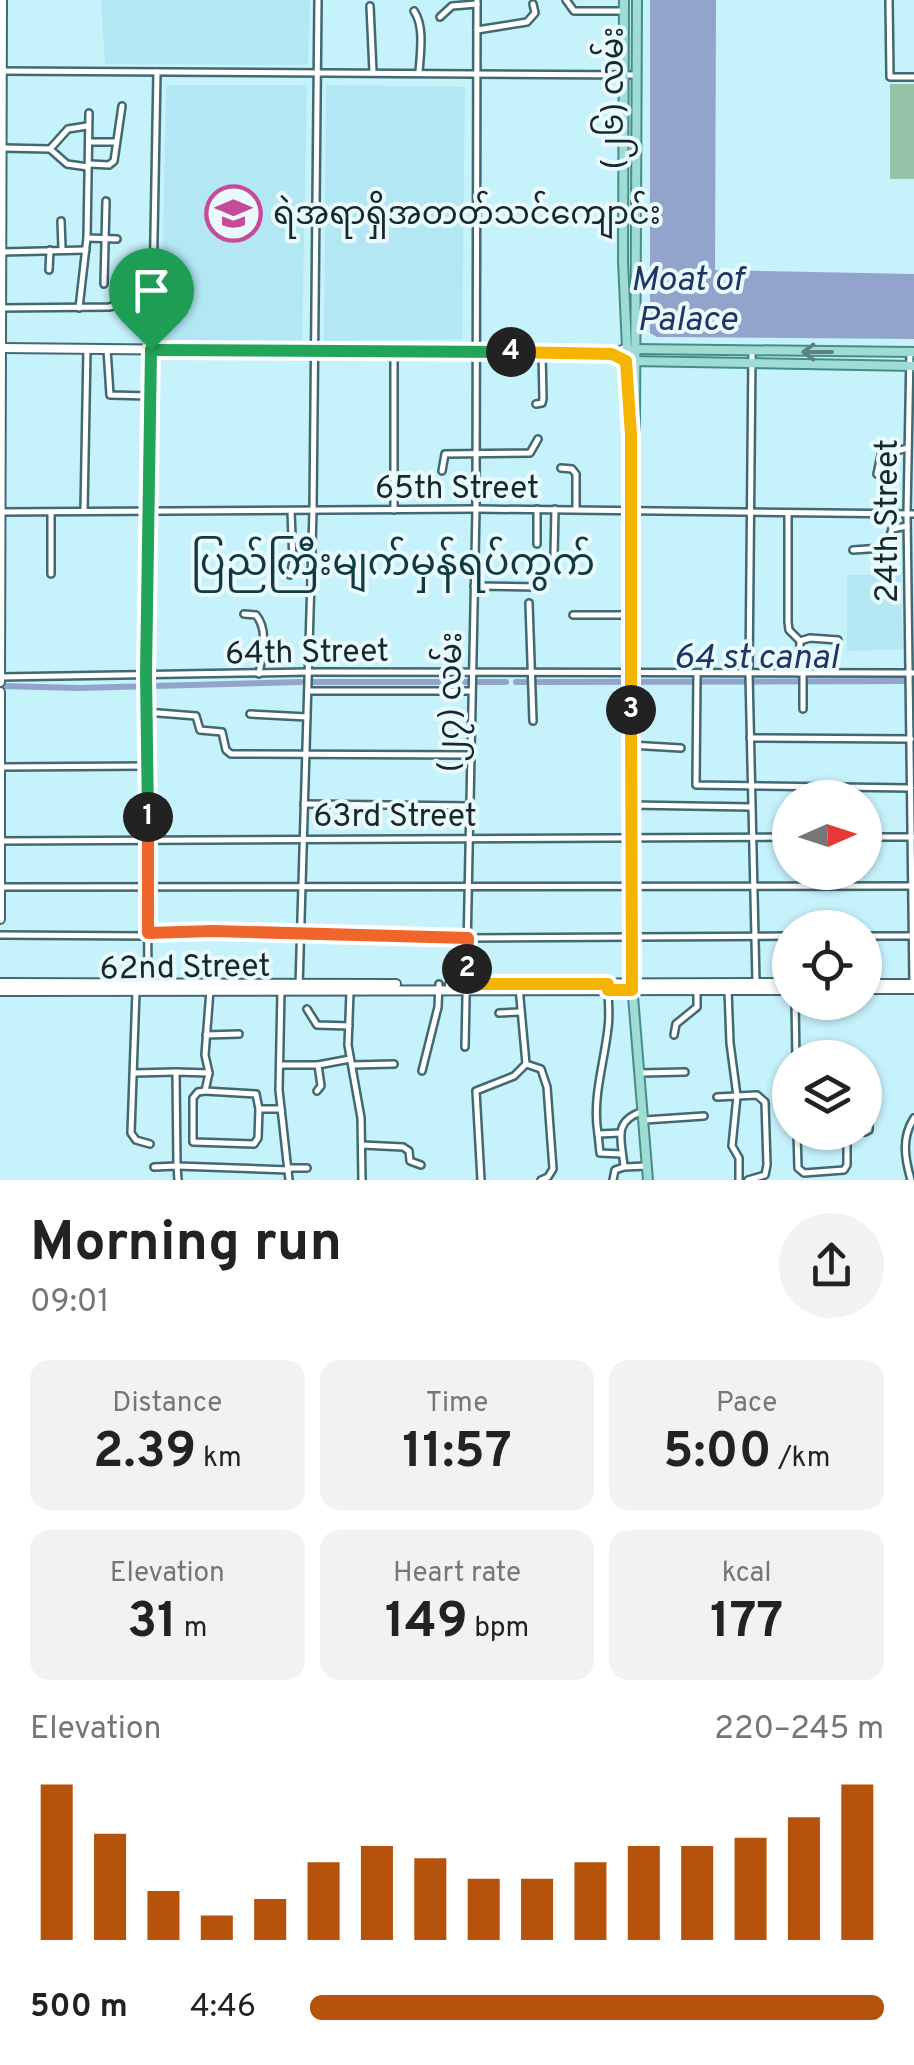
<!DOCTYPE html>
<html lang="en">
<head>
<meta charset="utf-8">
<style>
	:root { --surface:#fff; --page:#f2f2f2; --text:#222; --muted:#767676; --accent:#b45309 }
	body { margin:0; font-family:Overpass,"Noto Sans Myanmar",sans-serif; background:var(--page); color:var(--text); height:100vh; display:flex; flex-direction:column; font-size:38px; white-space:nowrap }
	* { box-sizing:border-box; margin:0 }
	p { font-size:32px; color:var(--muted) }
	.icon { flex:none; width:55px; height:55px; fill:none; stroke:currentColor; stroke-width:2; stroke-linecap:round; stroke-linejoin:round }
	.map { position:relative; height:1180px; overflow:hidden }
	.drawer { display:flex; flex-direction:column; background:var(--surface); flex:1 }
	.drawer>* { flex:none }
	.needle { width:65px; rotate:87deg }
	.fabs { position:absolute; left:772px; top:780px; display:grid; gap:20px }
	.fabs a { display:grid; place-items:center; width:110px; height:110px; border-radius:50%; background:var(--surface); box-shadow:0 2px 8px #0004; font-size:50px }
	.pin { position:absolute; display:grid; place-items:center; width:85px; height:85px; color:#fff; margin:-102px -42px; border-radius:50% 50% 50% 0; rotate:-45deg; box-shadow:0 0 10px #0007 }
	.pin .icon { rotate:45deg }
	.km { position:absolute; width:50px; height:50px; margin:-25px; border-radius:50%; background:#222; color:#fff; font-size:28px; line-height:50px; text-align:center }
	.round { display:grid; place-items:center; flex:none; width:105px; height:105px; border-radius:52px; background:var(--page) }
	.headline { display:flex; align-items:center; justify-content:space-between; height:170px; padding:0 30px }
	h1 { font-size:55px; font-weight:700; line-height:75px }
	.figures { display:grid; grid-template-columns:repeat(3,1fr); gap:15px; height:170px; padding:10px 30px }
	.figures div { display:grid; align-content:center; border-radius:20px; background:var(--page); text-align:center }
	.figures b { font-size:50px; font-weight:700 }
	.figures small { font-size:28px; font-weight:400 }
	.figures p { font-size:28px }
	.chart { height:280px; padding:20px 30px }
	.chart p { display:flex; justify-content:space-between }
	.chart svg { width:100%; height:180px; margin-top:10px; stroke:var(--accent); stroke-width:6 }
	ul { padding:0 30px; list-style:none; font-size:32px }
	li { display:grid; grid-template-columns:160px 120px 1fr; align-items:center; height:75px }
	li i { height:25px; border-radius:12px; background:var(--accent) }
	.map>svg:first-child { display:block }
</style>
</head>
<body>
<div class="map">
<svg width="914" height="1180" viewBox="0 0 914 1180">
	<rect width="100%" height="100%" fill="#c6f2fc"/>
	<g fill="#b2e7f3">
		<path d="M101 0H310L308 65 105 64Z"/>
		<path d="M166 85H307L302 341 161 340Z"/>
		<path d="M326 85 465 87 462 339 324 341Z"/>
		<path d="M847 575H901L903 649 847 651Z"/>
	</g>
	<rect fill="#94c3a8" x="890" y="84" width="24" height="95"/>
	<path fill="#92a4cc" d="M650 0H716L715 270 914 274V339L657 337 650 333Z"/>
	<g fill="none" stroke-linecap="round" stroke-linejoin="round">
		<g stroke="#92a4cc" stroke-width="6">
			<path d="M314 682H466"/>
			<path d="M479 682H506"/>
			<path d="M516 682H526"/>
			<path d="M538 682 914 681"/>
			<path d="M0 686 79 688 301 682"/>
		</g>
		<defs>
			<g id="street">
				<path d="M566 0 574 11H624"/>
				<path d="M889 0 890 77H914"/>
				<path d="M370 6 373 72"/>
				<path d="M414 11C425 27 420 54 419 73"/>
				<path d="M440 17 452 6 477 4"/>
				<path d="M477 30 527 22 535 13 533 4"/>
				<path d="M0 71 637 75"/>
				<path d="M89 142H116"/>
				<path d="M3 148 50 149 67 164 88 167"/>
				<path d="M50 149 68 129 87 126"/>
				<path d="M90 164 109 165 114 161 122 106"/>
				<path d="M61 221 62 248"/>
				<path d="M87 238 117 239"/>
				<path d="M2 252 86 250"/>
				<path d="M49 270 50 250"/>
				<path d="M104 284 106 201"/>
				<path d="M1 308 109 307 114 306 117 290 122 286 152 287"/>
				<path d="M79 308 87 238 89 113"/>
				<path d="M107 349 110 395 150 396"/>
				<path d="M752 352 749 674 756 982"/>
				<path d="M910 352 907 514 913 984"/>
				<path d="M536 404 542 403 543 399 542 352"/>
				<path d="M561 468 572 469 576 474V509"/>
				<path d="M442 471 445 454 530 453 538 439"/>
				<path d="M877 474 881 455 908 448"/>
				<path d="M537 509V544"/>
				<path d="M394 510V353"/>
				<path d="M84 511 87 349"/>
				<path d="M0 512 476 509 914 514"/>
				<path d="M51 512V574"/>
				<path d="M788 513V622L789 630 800 641 799 673"/>
				<path d="M853 550 883 548 887 546 892 529 907 526"/>
				<path d="M554 556 555 509"/>
				<path d="M290 575 293 562 291 511"/>
				<path d="M474 586 540 587"/>
				<path d="M529 603 533 721"/>
				<path d="M244 614 256 615C269 630 262 655 259 674"/>
				<path d="M573 615H631"/>
				<path d="M800 641 810 638 838 640"/>
				<path d="M697 673 696 785 911 788"/>
				<path d="M803 673V709"/>
				<path d="M0 677 309 672 914 673"/>
				<path d="M309 691H471"/>
				<path d="M146 712 196 716 200 730 222 732 226 750 231 754 470 755"/>
				<path d="M250 714 307 717"/>
				<path d="M750 738 911 739"/>
				<path d="M630 745 681 748"/>
				<path d="M1 767 147 766"/>
				<path d="M304 804 470 806"/>
				<path d="M630 805 751 807"/>
				<path d="M865 837H912"/>
				<path d="M0 841 790 837"/>
				<path d="M1 887 914 886"/>
				<path d="M148 933 213 931 468 938 790 936"/>
				<path d="M0 935 147 936"/>
				<path d="M865 936H911"/>
				<path d="M148 983 146 674 157 72"/>
				<path d="M299 987 313 510 318 0"/>
				<path d="M519 987 526 1064"/>
				<path d="M608 987C608 1001 610 1015 608 1028 604 1064 592 1098 598 1134L621 1133"/>
				<path d="M210 990 205 1055 209 1073 205 1091 198 1092 193 1098V1142L254 1144 258 1138 259 1109H281"/>
				<path d="M281 990 279 1090 289 1180"/>
				<path d="M728 990 730 1043 737 1096 732 1146 739 1158V1180"/>
				<path d="M136 991 131 1133 136 1140 150 1144"/>
				<path d="M350 992 348 1045 361 1118 362 1180"/>
				<path d="M795 1002 796 1058"/>
				<path d="M307 1009 317 1025 349 1026"/>
				<path d="M499 1013 520 1012"/>
				<path d="M206 1035 239 1034"/>
				<path d="M674 1035 676 1024 697 1007V989"/>
				<path d="M465 1047 476 509 477 0"/>
				<path d="M526 1064 541 1069 547 1087 553 1169 548 1177 541 1180"/>
				<path d="M280 1065H318L350 1059"/>
				<path d="M352 1065 394 1064"/>
				<path d="M422 1071 438 1007 439 984"/>
				<path d="M134 1073 176 1072"/>
				<path d="M209 1073 176 1072 177 1166 289 1170"/>
				<path d="M641 1073 685 1072"/>
				<path d="M205 1091 256 1094 259 1109"/>
				<path d="M317 1091 321 1086 318 1065"/>
				<path d="M717 1097 757 1095 765 1102 767 1165 765 1175 748 1180"/>
				<path d="M641 1112C612 1122 622 1141 624 1167L647 1166"/>
				<path d="M645 1120 704 1116"/>
				<path d="M797 1132 798 1168 804 1173 844 1170 847 1165V1132"/>
				<path d="M865 1132 869 1130V1113"/>
				<path d="M598 1134 600 1153 622 1154"/>
				<path d="M362 1145 403 1147 409 1151 410 1161 421 1165"/>
				<path d="M154 1167 177 1166 178 1180"/>
				<path d="M290 1168H307"/>
				<path d="M481 1180 476 1091 514 1076 526 1064"/>
				<path d="M613 1180 615 1170 624 1167"/>
				<path d="M911 1180C905 1159 901 1138 914 1118"/>
			</g>
			<g id="secondary">
				<path d="M1 348 612 354 625 349"/>
				<path d="M0 682 2 0"/>
				<path d="M0 692V919"/>
				<path d="M0 983 396 984"/>
				<path d="M450 984 790 983"/>
				<path d="M865 984H914"/>
				<path d="M865 989H914"/>
				<path d="M0 991 790 990"/>
			</g>
			<g id="primary">
				<path d="M624 0 623 261 631 435 632 984 648 1180"/>
				<path d="M634 349 914 352"/>
				<path d="M630 361 914 366"/>
				<path d="M631 435 635 430 637 0"/>
			</g>
		</defs>
		<use href="#street" stroke="#426972" stroke-width="10"/>
		<use href="#secondary" stroke="#426972" stroke-width="12"/>
		<use href="#primary" stroke="#468d87" stroke-width="12"/>
		<use href="#street" stroke="#fff" stroke-width="5"/>
		<use href="#secondary" stroke="#fff" stroke-width="8"/>
		<use href="#primary" stroke="#9fdcd5" stroke-width="8"/>
	</g>
	<defs><path id="oneway-shaft" d="M-6 0H5M1.5-3L5.5 0L1.5 3" fill="none" stroke-width="1.6" stroke-linecap="round" stroke-linejoin="round" transform="scale(2.5)"/></defs>
	<use stroke="#5b8280" href="#oneway-shaft" transform="translate(817 352) rotate(180)"/>
	<g fill="none" stroke-linecap="round" stroke-linejoin="round">
		<defs>
			<path id="split-1" d="M148 817 146 674 151 350"/>
			<path id="split-2" d="M148 817V933L213 931 468 938 467 969"/>
			<path id="split-3" d="M467 969 466 984H608V990H632L631 710"/>
			<path id="split-4" d="M511 352 612 354 626 361 631 435V710"/>
			<path id="split-5" d="M151 350 511 352"/>
		</defs>
		<use href="#split-1" stroke="#fff" stroke-width="20"/>
		<use href="#split-2" stroke="#fff" stroke-width="20"/>
		<use href="#split-3" stroke="#fff" stroke-width="20"/>
		<use href="#split-4" stroke="#fff" stroke-width="20"/>
		<use href="#split-5" stroke="#fff" stroke-width="20"/>
		<use href="#split-1" stroke="#22a559" stroke-width="12"/>
		<use href="#split-2" stroke="#f0652b" stroke-width="12"/>
		<use href="#split-3" stroke="#f5b400" stroke-width="12"/>
		<use href="#split-4" stroke="#f5b400" stroke-width="12"/>
		<use href="#split-5" stroke="#22a559" stroke-width="12"/>
	</g>
	<defs>
		<symbol id="university-ring" viewBox="-11 -11 22 22"><circle r="9.5" fill="#e9fafe" stroke="#c64a99" stroke-width="1.5"/><path d="M0-5L7-2L0 1L-7-2ZM-4 1L0 2.5L4 1V4Q0 6-4 4Z" fill="#c64a99"/></symbol>
	</defs>
	<g fill-rule="evenodd">
		<use href="#university-ring" x="202" y="182" width="63" height="63"/>
	</g>
	<g text-anchor="middle" stroke-width="8" stroke-linejoin="round" paint-order="stroke">
		<g font-size="32" fill="#17282b" stroke="#e9fafe">
			<text transform="translate(612 98) rotate(-90)" y="11">(၂၆) လမ်း</text>
			<text x="457" y="498">65th Street</text>
			<text transform="translate(886 521) rotate(-90)" y="11">24th Street</text>
			<text transform="translate(307 651) rotate(-1)" y="11">64th Street</text>
			<text transform="translate(449 702) rotate(-89)" y="11">(၂၇) လမ်း</text>
			<text x="395" y="826">63rd Street</text>
			<text transform="translate(185 966) rotate(-1)" y="11">62nd Street</text>
		</g>
		<g font-size="32" fill="#17282b" stroke="#e9fafe" text-anchor="start">
			<text x="273" y="224">ရဲအရာရှိအတတ်သင်ကျောင်း</text>
		</g>
		<g font-size="35" font-style="italic" fill="#203567" stroke="#e9fafe">
			<text x="687" y="290">Moat of<tspan x="687" dy="40">Palace</tspan></text>
			<text x="756" y="668">64 st canal</text>
		</g>
		<g font-size="38" fill="#103941" stroke="#e9fafe">
			<text x="393" y="575">ပြည်ကြီးမျက်မှန်ရပ်ကွက်</text>
		</g>
	</g>
</svg>
<div class="fabs">
<a><svg class="needle" viewBox="-14 -14 28 28"><path d="M0-13l5 13h-10z" fill="#e53935"/><path d="M0 13l5-13h-10z" fill="#767676"/></svg></a>
<a><svg class="icon" aria-label="locate" viewBox="0 0 24 24"><circle cx="12" cy="12" r="6"/><path d="M12 2v4M12 18v4M2 12h4M18 12h4"/></svg></a>
<a><svg class="icon" aria-label="layers" viewBox="0 0 24 24"><path d="M12 4l9 5-9 5-9-5zM3 14l9 5 9-5"/></svg></a>
</div>
<div class="pin" style="left:151px;top:350px;background:#1e9e55"><svg class="icon" aria-label="arrive" viewBox="0 0 24 24"><path d="M6 21V4h12l-3 4 3 4H6"/></svg></div>
<b class="km" style="left:148px;top:817px">1</b>
<b class="km" style="left:467px;top:969px">2</b>
<b class="km" style="left:631px;top:710px">3</b>
<b class="km" style="left:511px;top:352px">4</b>
</div>
<section class="drawer">
<div class="headline"><div><h1>Morning run</h1><p>09:01</p></div><a class="round"><svg class="icon" aria-label="share" viewBox="0 0 24 24"><path d="M12 15V3M7 8l5-5 5 5M5 13v7h14v-7"/></svg></a></div>
<div class="figures">
<div><p>Distance</p><b>2.39<small> km</small></b></div>
<div><p>Time</p><b>11:57</b></div>
<div><p>Pace</p><b>5:00<small> /km</small></b></div>
</div>
<div class="figures">
<div><p>Elevation</p><b>31<small> m</small></b></div>
<div><p>Heart rate</p><b>149<small> bpm</small></b></div>
<div><p>kcal</p><b>177</b></div>
</div>
<div class="chart"><p><span>Elevation</span>220–245 m</p>
<svg viewBox="0 0 160 44" preserveAspectRatio="none"><path d="M5 44V6M15 44V18M25 44V32M35 44V38M45 44V34M55 44V25M65 44V21M75 44V24M85 44V29M95 44V29M105 44V25M115 44V21M125 44V21M135 44V19M145 44V14M155 44V6"/></svg>
</div>
<ul>
<li><b>500 m</b>4:46<i style="width:100%"></i></li>
</ul>
</section>
</body>
</html>
